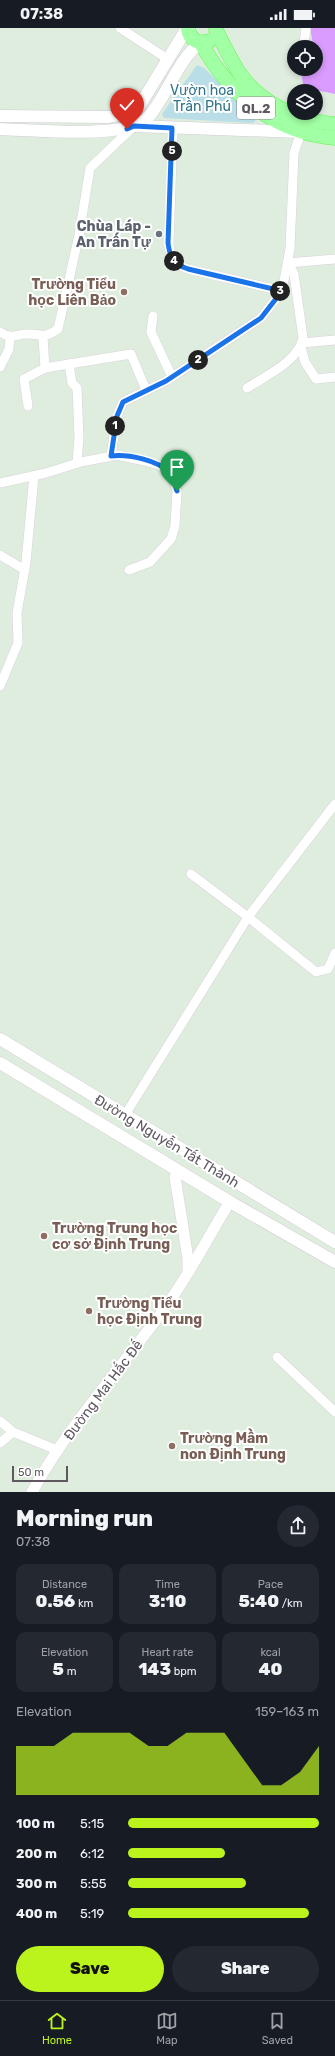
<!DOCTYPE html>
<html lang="en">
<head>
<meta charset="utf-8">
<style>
	:root { --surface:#171b24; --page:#242831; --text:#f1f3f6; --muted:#9ea1a6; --line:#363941; --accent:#bbf41d }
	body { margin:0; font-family:Rubik,sans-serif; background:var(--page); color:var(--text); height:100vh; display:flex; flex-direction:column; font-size:15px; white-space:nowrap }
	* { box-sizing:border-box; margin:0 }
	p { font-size:13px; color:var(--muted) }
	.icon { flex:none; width:22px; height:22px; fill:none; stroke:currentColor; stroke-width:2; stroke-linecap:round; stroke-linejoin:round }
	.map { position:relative; height:1464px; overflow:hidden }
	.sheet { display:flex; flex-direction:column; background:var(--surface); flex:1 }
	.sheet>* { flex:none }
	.controls { position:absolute; left:287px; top:12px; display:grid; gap:8px }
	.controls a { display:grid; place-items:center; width:36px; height:36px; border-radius:50%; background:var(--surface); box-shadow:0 2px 6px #0003; font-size:20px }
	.scale { position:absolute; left:12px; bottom:10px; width:56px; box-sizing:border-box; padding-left:4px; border:2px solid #5f5861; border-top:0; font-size:11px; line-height:14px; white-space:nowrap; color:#5f5861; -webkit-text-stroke:3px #fff; paint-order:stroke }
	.pin { position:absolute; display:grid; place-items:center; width:34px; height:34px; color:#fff; margin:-41px -17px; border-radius:50% 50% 50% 0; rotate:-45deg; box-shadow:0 0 4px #0007 }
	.pin .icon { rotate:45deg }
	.km { position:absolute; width:20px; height:20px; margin:-10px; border-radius:50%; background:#222; color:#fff; font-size:11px; line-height:20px; text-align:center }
	.round { display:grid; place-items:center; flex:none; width:42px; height:42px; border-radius:21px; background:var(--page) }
	.overview { display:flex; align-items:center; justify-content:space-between; height:68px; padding:0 16px }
	h1 { font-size:22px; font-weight:800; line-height:30px }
	.stats { display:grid; grid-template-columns:repeat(3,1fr); gap:6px; height:68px; padding:4px 16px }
	.stats div { display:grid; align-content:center; border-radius:10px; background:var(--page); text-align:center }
	.stats b { font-size:17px; font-weight:800 }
	.stats small { font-size:11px; font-weight:400 }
	.stats p { font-size:11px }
	.chart { height:112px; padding:8px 16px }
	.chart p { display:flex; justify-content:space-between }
	.chart svg { width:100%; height:72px; margin-top:4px; fill:var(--accent); opacity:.7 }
	.primary-button { display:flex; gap:8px; margin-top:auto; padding:8px 16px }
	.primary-button a { flex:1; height:46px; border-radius:24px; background:var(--accent); color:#111; font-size:16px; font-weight:800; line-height:46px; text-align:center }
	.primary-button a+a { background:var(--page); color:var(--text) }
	ul { padding:0 16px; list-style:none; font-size:13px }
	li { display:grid; grid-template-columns:64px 48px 1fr; align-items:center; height:30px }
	li i { height:10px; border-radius:5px; background:var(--accent) }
	.status { display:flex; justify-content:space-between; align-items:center; height:28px; padding:0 20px; background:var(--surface); direction:ltr }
	.status svg { height:11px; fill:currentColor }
	.dock { display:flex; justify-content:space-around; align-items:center; height:56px; border-top:1px solid var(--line); background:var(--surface); font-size:11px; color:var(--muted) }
	.dock a { display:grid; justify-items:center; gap:2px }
	.dock .selected { color:var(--accent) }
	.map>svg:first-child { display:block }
</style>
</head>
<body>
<div class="status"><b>07:38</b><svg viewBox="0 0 49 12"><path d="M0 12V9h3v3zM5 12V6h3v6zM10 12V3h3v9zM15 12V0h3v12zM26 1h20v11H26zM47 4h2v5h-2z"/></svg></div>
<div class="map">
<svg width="335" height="1464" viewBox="0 0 335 1464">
	<rect width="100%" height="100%" fill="#dfeddf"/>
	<path fill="#b9dee7" d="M197 37 204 40 256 90 255 94 252 95 164 90 162 86Z"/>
	<path fill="#da9cff" d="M310 0H335V66L311 61 303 56 302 50 303 41H316L317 23 313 16Z"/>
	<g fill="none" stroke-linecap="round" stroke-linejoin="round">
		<defs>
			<g id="minor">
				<path d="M120 0 169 32"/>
				<path d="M304 16 306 0"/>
				<path d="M173 100 169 215C170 230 173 236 188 241L282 263"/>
				<path d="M153 288 151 304 172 349"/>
				<path d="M0 304C13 312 14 306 28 306 42 306 44 311 58 301L79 207 90 140 134 98 137 80"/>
				<path d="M43 309 45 340 69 336 72 355 77 360 79 409 77 435"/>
				<path d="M302 315 335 312"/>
				<path d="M301 319 305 334 316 351 335 349"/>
				<path d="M69 336 131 326 146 362"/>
				<path d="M0 339 9 321 10 309"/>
				<path d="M247 360C265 348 298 334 303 310L294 246 288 235 335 231"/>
				<path d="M28 378 24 351 45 340"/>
				<path d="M111 428 117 388 123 374 166 353 252 296 261 290 282 263 290 221 294 125 301 104"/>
				<path d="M0 455 46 445 81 434 117 427 145 433 159 437 170 444 177 463 175 498 171 511 150 534 129 542"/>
				<path d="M0 527 25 542"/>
				<path d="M0 658 18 615 17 585 26 534 34 448"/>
				<path d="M191 846 248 889 316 944 328 941 335 925"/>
				<path d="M125 1087 248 889 335 776"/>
				<path d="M277 1329 335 1384"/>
				<path d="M0 1393 13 1404 57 1422"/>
				<path d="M0 1415 13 1404"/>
			</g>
			<g id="tertiary">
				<path d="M175 1149 188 1231V1243"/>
				<path d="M32 1464C68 1399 118 1343 162 1284 186 1252 205 1215 226 1180"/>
			</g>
			<g id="secondary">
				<path d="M0 88 109 89 123 86 140 77 187 0"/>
				<path d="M134 98 299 104"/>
				<path d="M0 101C34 102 115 110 142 94 151 89 155 80 161 71 171 55 185 24 201 15"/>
				<path d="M0 1011 335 1214"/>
				<path d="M0 1035 230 1174 335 1234"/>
			</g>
			<g id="primary">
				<path d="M188 0C189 11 198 17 209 13"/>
				<path d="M216 2C223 16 230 30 238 43 259 75 298 93 335 96"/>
				<path d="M201 15C230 67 274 105 335 110"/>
			</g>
		</defs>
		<use href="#minor" stroke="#d9d2da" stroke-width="10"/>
		<use href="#tertiary" stroke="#d9d2da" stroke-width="12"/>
		<use href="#secondary" stroke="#d2cad4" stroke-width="13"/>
		<use href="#primary" stroke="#5afb4a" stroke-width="15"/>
		<use href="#minor" stroke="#fff" stroke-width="9"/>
		<use href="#tertiary" stroke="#fff" stroke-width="11"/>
		<use href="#secondary" stroke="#fff" stroke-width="12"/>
		<use href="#primary" stroke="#a1ffa4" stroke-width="14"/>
	</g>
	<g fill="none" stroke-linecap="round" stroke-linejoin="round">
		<defs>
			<path id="route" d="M127 101 134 98 172 100 168 215C170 230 173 236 188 241L282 263 261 290 166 353 123 374 117 388 111 428C128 426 158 432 170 445 174 449 175 457 177 463"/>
		</defs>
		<use href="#route" stroke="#fff" stroke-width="8"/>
		<use href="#route" stroke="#1a73e8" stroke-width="5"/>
	</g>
	<circle fill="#6b7280" stroke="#fff" stroke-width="1.5" cx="159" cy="206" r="4"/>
	<g fill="#8d6e63" stroke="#fff" stroke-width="1.5">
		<circle cx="124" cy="264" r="4"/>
		<circle cx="44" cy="1208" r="4"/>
		<circle cx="89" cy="1283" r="4"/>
		<circle cx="172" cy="1418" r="4"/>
	</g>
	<g text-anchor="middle" stroke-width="4" stroke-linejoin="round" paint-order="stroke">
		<rect fill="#fff" stroke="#8f8a90" stroke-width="1" x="237" y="69" width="38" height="22" rx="3"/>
		<g font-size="13" font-weight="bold" fill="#5f5861">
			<text x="256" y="85">QL.2</text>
		</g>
		<g font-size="14" fill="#2f7489" stroke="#fff">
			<text x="202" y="67">Vườn hoa<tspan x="202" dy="16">Trần Phú</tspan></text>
		</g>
		<g font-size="14" font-weight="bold" fill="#5b616d" stroke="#fff" text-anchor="end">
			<text x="151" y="203">Chùa Láp -<tspan x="151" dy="16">An Trấn Tự</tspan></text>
		</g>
		<g font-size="14" font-weight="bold" fill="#785e54" stroke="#fff" text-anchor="start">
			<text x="116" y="261" text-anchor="end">Trường Tiểu<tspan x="116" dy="16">học Liên Bảo</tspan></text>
			<text x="52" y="1205">Trường Trung học<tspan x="52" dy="16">cơ sở Định Trung</tspan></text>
			<text x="97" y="1280">Trường Tiểu<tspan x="97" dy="16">học Định Trung</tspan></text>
			<text x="180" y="1415">Trường Mầm<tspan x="180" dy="16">non Định Trung</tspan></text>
		</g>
		<g font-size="14" fill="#5f5861" stroke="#fff">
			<text transform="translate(167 1113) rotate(31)" y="5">Đường Nguyễn Tất Thành</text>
			<text transform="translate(103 1362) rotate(-53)" y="5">Đường Mai Hắc Đế</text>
		</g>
	</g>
</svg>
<div class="controls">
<a><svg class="icon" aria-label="locate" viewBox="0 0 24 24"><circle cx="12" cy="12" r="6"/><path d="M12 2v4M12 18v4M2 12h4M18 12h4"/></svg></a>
<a><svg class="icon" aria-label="layers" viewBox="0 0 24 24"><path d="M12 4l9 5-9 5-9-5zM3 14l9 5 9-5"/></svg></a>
</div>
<div class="scale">50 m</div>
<div class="pin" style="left:177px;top:463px;background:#1e9e55"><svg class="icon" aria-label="arrive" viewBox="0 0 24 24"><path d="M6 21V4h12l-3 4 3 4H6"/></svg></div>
<div class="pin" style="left:127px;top:101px;background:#d93025"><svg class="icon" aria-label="check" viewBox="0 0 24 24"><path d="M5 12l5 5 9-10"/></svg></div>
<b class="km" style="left:115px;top:398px">1</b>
<b class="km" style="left:198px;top:332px">2</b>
<b class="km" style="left:280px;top:263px">3</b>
<b class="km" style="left:174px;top:233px">4</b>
<b class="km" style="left:172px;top:123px">5</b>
</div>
<section class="sheet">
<div class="overview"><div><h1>Morning run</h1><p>07:38</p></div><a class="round"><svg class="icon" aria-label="share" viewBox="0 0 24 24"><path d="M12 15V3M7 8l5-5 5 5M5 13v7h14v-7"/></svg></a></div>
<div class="stats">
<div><p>Distance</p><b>0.56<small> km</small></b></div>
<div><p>Time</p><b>3:10</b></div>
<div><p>Pace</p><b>5:40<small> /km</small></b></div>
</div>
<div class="stats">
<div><p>Elevation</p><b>5<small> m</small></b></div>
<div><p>Heart rate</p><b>143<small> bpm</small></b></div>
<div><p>kcal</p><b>40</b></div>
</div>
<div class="chart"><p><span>Elevation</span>159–163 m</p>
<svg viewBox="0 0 160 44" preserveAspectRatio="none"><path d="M0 44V14L10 14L20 14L30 6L40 6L50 6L60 6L70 14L80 14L90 6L100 6L110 6L120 22L130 38L140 38L150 30L160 14V44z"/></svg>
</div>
<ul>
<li><b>100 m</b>5:15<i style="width:100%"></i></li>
<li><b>200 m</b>6:12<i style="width:51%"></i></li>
<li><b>300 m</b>5:55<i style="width:62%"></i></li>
<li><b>400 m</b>5:19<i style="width:95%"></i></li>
</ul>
<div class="primary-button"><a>Save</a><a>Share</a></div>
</section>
<nav class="dock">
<a class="selected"><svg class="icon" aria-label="home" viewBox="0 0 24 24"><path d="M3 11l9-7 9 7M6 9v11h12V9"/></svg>Home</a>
<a><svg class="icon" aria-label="map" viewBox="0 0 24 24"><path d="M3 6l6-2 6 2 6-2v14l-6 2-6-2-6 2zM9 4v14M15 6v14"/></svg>Map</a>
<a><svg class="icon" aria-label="saved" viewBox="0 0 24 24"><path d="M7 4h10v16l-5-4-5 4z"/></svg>Saved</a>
</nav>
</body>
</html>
